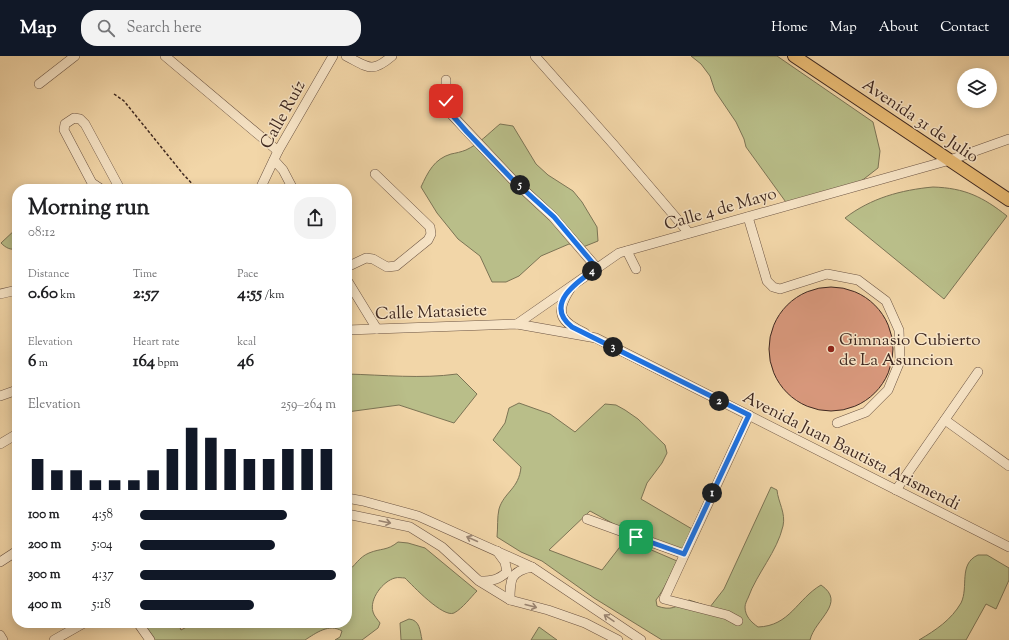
<!DOCTYPE html>
<html lang="en">
<head>
<meta charset="utf-8">
<style>
	:root { --surface:#fff; --page:#f2f2f2; --text:#202124; --muted:#757577; --accent:#111827 }
	body { margin:0; font-family:"Sorts Mill Goudy",serif; background:var(--page); color:var(--text); height:100vh; display:flex; flex-direction:column; font-size:15px; white-space:nowrap }
	* { box-sizing:border-box; margin:0 }
	p { font-size:13px; color:var(--muted) }
	.icon { flex:none; width:22px; height:22px; fill:none; stroke:currentColor; stroke-width:2; stroke-linecap:round; stroke-linejoin:round }
	.map { position:relative; flex:1; overflow:hidden }
	.details { position:absolute; left:12px; top:128px; width:340px; height:444px; display:flex; flex-direction:column; background:var(--surface); border-radius:16px; box-shadow:0 2px 10px #0003 }
	.details>* { flex:none }
	.buttons { position:absolute; left:957px; top:12px; display:grid; gap:8px }
	.buttons a { display:grid; place-items:center; width:40px; height:40px; border-radius:50%; background:var(--surface); box-shadow:0 2px 10px #0003; font-size:20px }
	.pin { position:absolute; display:grid; place-items:center; width:34px; height:34px; color:#fff; margin:-17px; border-radius:8px; box-shadow:0 2px 6px #0006 }
	.km { position:absolute; width:20px; height:20px; margin:-10px; border-radius:50%; background:#222; color:#fff; font-size:11px; line-height:20px; text-align:center }
	.round { display:grid; place-items:center; flex:none; width:42px; height:42px; border-radius:16px; background:var(--page) }
	.head { display:flex; align-items:center; justify-content:space-between; height:68px; padding:0 16px }
	h1 { font-size:22px; font-weight:700; line-height:30px }
	.metrics { display:grid; grid-template-columns:repeat(3,1fr); gap:6px; height:68px; padding:4px 16px }
	.metrics div { display:grid; align-content:center }
	.metrics b { font-size:17px; font-weight:700 }
	.metrics small { font-size:11px; font-weight:400 }
	.metrics p { font-size:11px }
	.chart { height:112px; padding:8px 16px }
	.chart p { display:flex; justify-content:space-between }
	.chart svg { width:100%; height:72px; margin-top:4px; stroke:var(--accent); stroke-width:6 }
	ul { padding:0 16px; list-style:none; font-size:13px }
	li { display:grid; grid-template-columns:64px 48px 1fr; align-items:center; height:30px }
	li i { height:10px; border-radius:5px; background:var(--accent) }
	header { display:flex; align-items:center; gap:24px; box-sizing:border-box; height:56px; padding:0 20px; background:var(--accent); color:#fff }
	header strong { font-size:19px }
	nav { display:flex; gap:22px; margin-inline-start:auto; font-size:14px }
	.search { width:280px; height:36px; background:var(--page); display:flex; align-items:center; gap:10px; box-sizing:border-box; padding:0 14px; border-radius:16px; color:var(--muted); font-size:15px }
	.map>svg:first-child { display:block }
</style>
</head>
<body>
<header>
<strong>Map</strong>
<div class="search"><svg class="icon" aria-label="search" viewBox="0 0 24 24"><circle cx="10" cy="10" r="6"/><path d="M15 15l6 6"/></svg>Search here</div>
<nav><a>Home</a><a>Map</a><a>About</a><a>Contact</a></nav>
</header>
<div class="map">
<svg width="1009" height="584" viewBox="0 0 1009 584">
	<rect width="100%" height="100%" fill="#f2d6a8"/>
	<filter id="stains"><feTurbulence type="fractalNoise" baseFrequency=".005" numOctaves="4"/><feColorMatrix values="0 0 0 0 .2 0 0 0 0 .09 0 0 0 0 .02 0 0 0 .5 -.17"/></filter>
	<radialGradient id="worn" r=".72"><stop offset=".6" stop-color="#630" stop-opacity="0"/><stop offset="1" stop-color="#630" stop-opacity=".3"/></radialGradient>
	<g fill="#b9be89" stroke="#7c7455">
		<path d="M691 0H777L873 66 880 95 878 112 860 126 788 149 746 91 744 83 736 66 715 35 710 20 701 8Z"/>
		<path d="M500 68 513 70 536 108 548 119 573 135 582 146 597 171 598 185 583 191 569 188 541 200 519 220 506 226H492L480 200 458 183 437 157 421 131C428 116 434 103 451 98 456 97 461 96 466 94 479 88 489 77 500 68Z"/>
		<path d="M933 131C965 132 983 141 1007 160L944 243 845 162C871 142 901 134 933 131Z"/>
		<path d="M17 172V193C10 194 6 192 1 187Z"/>
		<path d="M347 318C384 319 421 323 457 318L477 338 454 367 399 349 347 356Z"/>
		<path d="M519 347 550 358 575 376 605 348 616 349 625 354 638 363 665 389 667 397 662 407 647 427 641 443 692 473 687 489 680 494 623 473 590 455 549 494 602 514 626 483 677 505C671 517 664 534 656 544L657 550C671 555 676 551 689 544L710 551 724 533 771 431 777 434C778 446 786 457 783 470 777 496 757 517 748 542 747 544 745 548 745 551 745 560 751 566 758 571 790 570 797 543 821 529 847 547 815 563 810 584H662L594 542 542 505 521 496 497 481C498 472 497 461 499 453 504 436 519 433 521 411L493 384 505 367 509 352Z"/>
		<path d="M398 486 408 487 425 492 477 535C470 542 463 552 454 557 443 562 413 530 405 522 402 522 398 521 395 522 383 525 369 543 373 556 374 560 378 564 380 567L378 572 362 584H335L340 581 342 575C329 567 316 577 305 584H154L142 567H178L181 574 194 567H347V516C355 510 359 501 369 497 381 492 387 495 398 486Z"/>
		<path d="M978 499H987L1009 512V524L996 553 986 548 966 584H919C936 574 951 564 961 547 969 531 958 508 978 499Z"/>
		<path d="M409 563C420 564 420 575 422 584H401L400 567Z"/>
		<path d="M539 571 557 584H531Z"/>
	</g>
	<circle fill="#d8987c" stroke="#3f2921" cx="831" cy="293" r="62"/>
	<g fill="none" stroke-linecap="round" stroke-linejoin="round">
		<defs>
			<g id="minor">
				<path d="M165 0 278 95"/>
				<path d="M346 0C368 11 371 18 392 0"/>
				<path d="M535 0 614 89 689 177"/>
				<path d="M446 24V45L452 59 512 123 553 161 597 212"/>
				<path d="M39 28 75 0"/>
				<path d="M274 104 283 114 293 133"/>
				<path d="M101 133 92 127 64 74 65 68 74 62 80 63 85 68 120 133"/>
				<path d="M260 133 278 95 333 0"/>
				<path d="M748 161 767 225 773 231 780 233 827 218 858 224 886 245 899 274 900 305 888 334 866 356 837 367"/>
				<path d="M627 195 636 213"/>
				<path d="M347 211 366 202 373 203 387 211 396 210 428 184 431 178 430 171 375 118"/>
				<path d="M347 224 377 273"/>
				<path d="M570 233C554 258 561 266 585 277"/>
				<path d="M0 238 17 234"/>
				<path d="M517 268 619 197 950 104 1009 83"/>
				<path d="M347 274 517 268 596 282 1009 491"/>
				<path d="M0 340 17 334"/>
				<path d="M945 364 1009 410"/>
				<path d="M0 388 17 378"/>
				<path d="M896 434 978 316"/>
				<path d="M347 442 363 445 418 460 532 511 641 584"/>
				<path d="M347 458 410 471 442 491 479 525 510 544 548 554 585 567 618 584"/>
				<path d="M587 463 684 498"/>
				<path d="M0 506 17 495"/>
				<path d="M480 525C492 525 498 524 507 516L505 506 497 495"/>
				<path d="M510 544C510 524 510 515 532 511"/>
				<path d="M738 565 727 559 664 543 749 359"/>
				<path d="M138 567 150 584"/>
				<path d="M0 579 3 584"/>
				<path d="M54 584 84 567"/>
			</g>
			<path id="major" d="M794 0 1009 144"/>
		</defs>
		<use href="#minor" stroke="#6c5443" stroke-width="10"/>
		<use href="#major" stroke="#3f2921" stroke-width="14"/>
		<path stroke="#3f2921" stroke-width="1.5" stroke-dasharray="3 2" stroke-linecap="butt" d="M114 38 124 45 183 118 197 133"/>
		<use href="#minor" stroke="#f7e4c6" stroke-width="9"/>
		<use href="#major" stroke="#e9bb74" stroke-width="12"/>
	</g>
	<defs><path id="oneway-shaft" d="M-6 0H5M1.5-3L5.5 0L1.5 3" fill="none" stroke-width="1.6" stroke-linecap="round" stroke-linejoin="round"/></defs>
	<g stroke="#9b8674">
		<use href="#oneway-shaft" transform="translate(385 466) rotate(12)"/>
		<use href="#oneway-shaft" transform="translate(472 483) rotate(-156)"/>
		<use href="#oneway-shaft" transform="translate(531 550) rotate(15)"/>
		<use href="#oneway-shaft" transform="translate(609 562) rotate(-146)"/>
	</g>
	<g fill="none" stroke-linecap="round" stroke-linejoin="round">
		<defs>
			<path id="route" d="M446 45 452 59 467 76 512 123 554 161 597 212C578 225 543 248 572 271L749 359 684 498 636 481"/>
		</defs>
		<use href="#route" stroke="#fff" stroke-width="8"/>
		<use href="#route" stroke="#1a73e8" stroke-width="5"/>
	</g>
	<circle fill="#8f2418" stroke="#f7e4c6" stroke-width="1.5" cx="831" cy="293" r="4"/>
	<g text-anchor="middle" stroke-width="3" stroke-linejoin="round" paint-order="stroke">
		<g font-size="17" fill="#3f2921" stroke="#f7e4c6">
			<text transform="translate(282 58) rotate(-61)" y="6">Calle Ruíz</text>
			<text transform="translate(921 64) rotate(34)" y="6">Avenida 31 de Julio</text>
			<text transform="translate(720 152) rotate(-16)" y="6">Calle 4 de Mayo</text>
			<text transform="translate(431 255) rotate(-2)" y="6">Calle Matasiete</text>
			<text transform="translate(852 394) rotate(27)" y="6">Avenida Juan Bautista Arismendi</text>
		</g>
		<g font-size="17" fill="#3f2921" stroke="#f7e4c6" text-anchor="start">
			<text x="839" y="289">Gimnasio Cubierto<tspan x="839" dy="20">de La Asuncion</tspan></text>
		</g>
	</g>
	<rect width="100%" height="100%" filter="url(#stains)"/>
	<rect width="100%" height="100%" fill="url(#worn)"/>
</svg>
<div class="buttons">
<a><svg class="icon" aria-label="layers" viewBox="0 0 24 24"><path d="M12 4l9 5-9 5-9-5zM3 14l9 5 9-5"/></svg></a>
</div>
<div class="pin" style="left:636px;top:481px;background:#1e9e55"><svg class="icon" aria-label="arrive" viewBox="0 0 24 24"><path d="M6 21V4h12l-3 4 3 4H6"/></svg></div>
<div class="pin" style="left:446px;top:45px;background:#d93025"><svg class="icon" aria-label="check" viewBox="0 0 24 24"><path d="M5 12l5 5 9-10"/></svg></div>
<b class="km" style="left:712px;top:437px">1</b>
<b class="km" style="left:719px;top:345px">2</b>
<b class="km" style="left:613px;top:291px">3</b>
<b class="km" style="left:592px;top:215px">4</b>
<b class="km" style="left:520px;top:129px">5</b>
<section class="details">
<div class="head"><div><h1>Morning run</h1><p>08:12</p></div><a class="round"><svg class="icon" aria-label="share" viewBox="0 0 24 24"><path d="M12 15V3M7 8l5-5 5 5M5 13v7h14v-7"/></svg></a></div>
<div class="metrics">
<div><p>Distance</p><b>0.60<small> km</small></b></div>
<div><p>Time</p><b>2:57</b></div>
<div><p>Pace</p><b>4:55<small> /km</small></b></div>
</div>
<div class="metrics">
<div><p>Elevation</p><b>6<small> m</small></b></div>
<div><p>Heart rate</p><b>164<small> bpm</small></b></div>
<div><p>kcal</p><b>46</b></div>
</div>
<div class="chart"><p><span>Elevation</span>259–264 m</p>
<svg viewBox="0 0 160 44" preserveAspectRatio="none"><path d="M5 44V25M15 44V32M25 44V32M35 44V38M45 44V38M55 44V38M65 44V32M75 44V19M85 44V6M95 44V12M105 44V19M115 44V25M125 44V25M135 44V19M145 44V19M155 44V19"/></svg>
</div>
<ul>
<li><b>100 m</b>4:58<i style="width:75%"></i></li>
<li><b>200 m</b>5:04<i style="width:69%"></i></li>
<li><b>300 m</b>4:37<i style="width:100%"></i></li>
<li><b>400 m</b>5:18<i style="width:58%"></i></li>
</ul>
</section>
</div>
</body>
</html>
